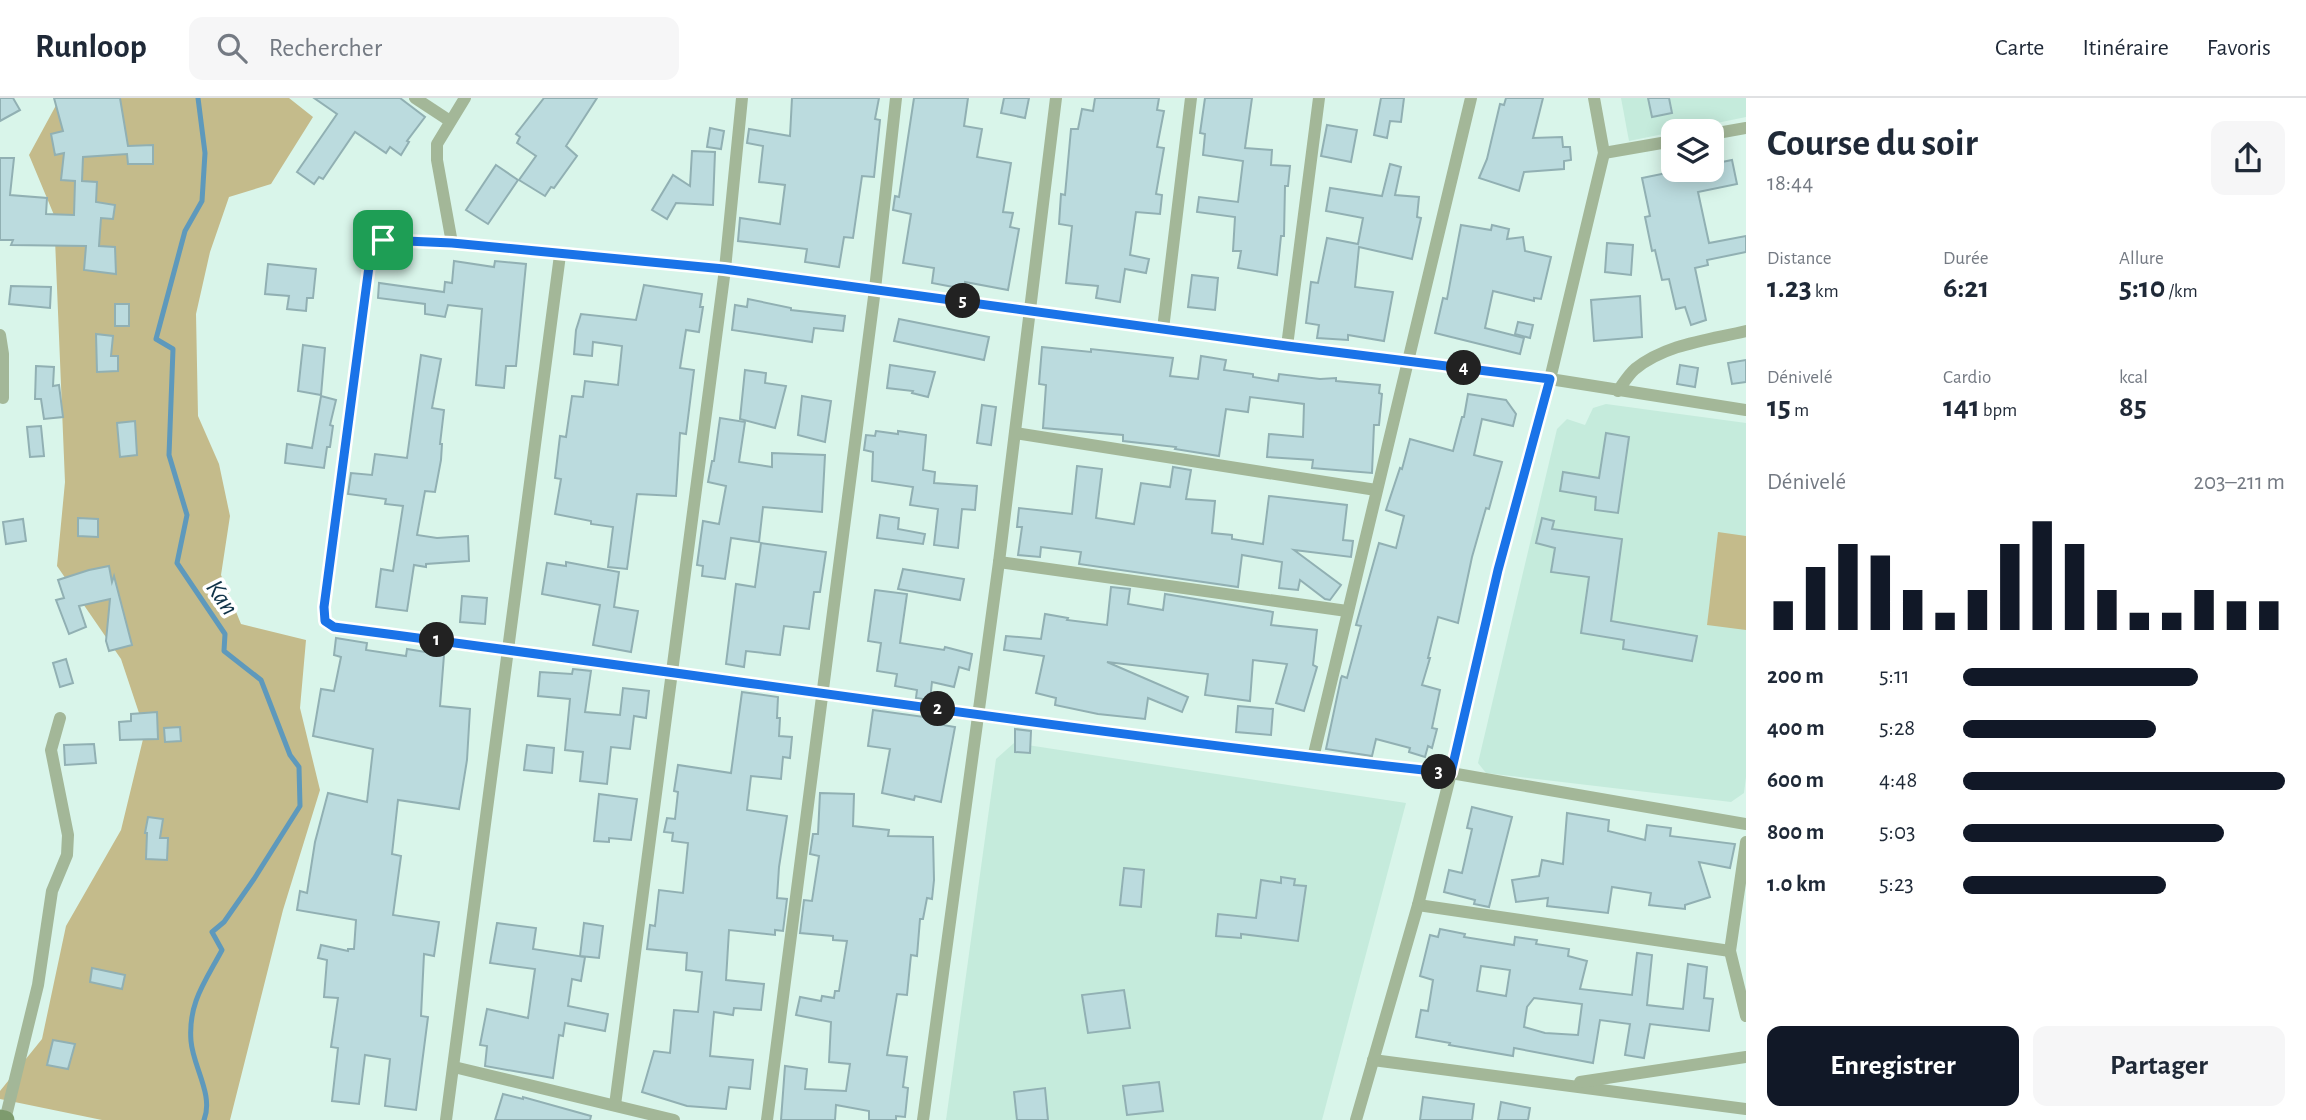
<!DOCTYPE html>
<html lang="fr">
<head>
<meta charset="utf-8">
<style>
	:root { --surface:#fff; --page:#f6f6f7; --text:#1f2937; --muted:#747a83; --line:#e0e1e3; --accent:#111827 }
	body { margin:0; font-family:"Alegreya Sans",sans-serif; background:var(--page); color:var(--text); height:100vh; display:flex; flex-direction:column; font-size:26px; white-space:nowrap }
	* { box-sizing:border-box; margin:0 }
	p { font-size:23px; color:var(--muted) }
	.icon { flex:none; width:38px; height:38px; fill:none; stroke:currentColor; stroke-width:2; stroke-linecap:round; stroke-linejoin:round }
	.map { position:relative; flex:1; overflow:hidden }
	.side { display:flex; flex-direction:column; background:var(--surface); width:560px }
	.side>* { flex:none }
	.buttons { position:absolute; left:1661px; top:21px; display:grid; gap:14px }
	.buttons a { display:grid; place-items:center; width:63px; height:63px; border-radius:14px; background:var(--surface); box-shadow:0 4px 18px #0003; font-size:35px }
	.pin { position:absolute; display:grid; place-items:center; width:60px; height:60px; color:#fff; margin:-30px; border-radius:14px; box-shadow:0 4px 10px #0006 }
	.km { position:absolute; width:35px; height:35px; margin:-18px; border-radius:50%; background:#222; color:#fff; font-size:19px; line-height:35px; text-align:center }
	.round { display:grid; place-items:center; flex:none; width:74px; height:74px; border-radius:14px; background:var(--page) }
	.headline { display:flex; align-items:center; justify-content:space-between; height:119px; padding:0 21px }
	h1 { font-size:38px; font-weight:600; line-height:52px }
	.figures { display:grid; grid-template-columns:repeat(3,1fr); gap:10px; height:119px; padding:7px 21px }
	.figures div { display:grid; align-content:center }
	.figures b { font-size:30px; font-weight:600 }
	.figures small { font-size:19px; font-weight:400 }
	.figures p { font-size:19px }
	.chart { height:196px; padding:14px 21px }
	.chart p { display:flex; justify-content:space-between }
	.chart svg { width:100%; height:126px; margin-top:7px; stroke:var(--accent); stroke-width:6 }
	.action { display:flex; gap:14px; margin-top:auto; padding:14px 21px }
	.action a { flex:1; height:80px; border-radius:14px; background:var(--accent); color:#fff; font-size:28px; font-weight:600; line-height:80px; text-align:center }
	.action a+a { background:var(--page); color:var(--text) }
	ul { padding:0 21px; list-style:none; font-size:23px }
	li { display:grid; grid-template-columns:112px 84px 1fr; align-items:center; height:52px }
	li i { height:18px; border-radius:9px; background:var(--accent) }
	header { display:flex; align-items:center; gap:42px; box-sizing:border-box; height:98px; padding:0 35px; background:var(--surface); border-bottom:2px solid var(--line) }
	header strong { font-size:33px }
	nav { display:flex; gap:38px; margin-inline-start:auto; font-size:24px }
	.search { width:490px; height:63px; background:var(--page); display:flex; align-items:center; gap:18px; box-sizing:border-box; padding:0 24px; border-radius:14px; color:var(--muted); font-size:26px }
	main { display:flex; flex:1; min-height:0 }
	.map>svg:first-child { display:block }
</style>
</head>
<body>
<header>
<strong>Runloop</strong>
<div class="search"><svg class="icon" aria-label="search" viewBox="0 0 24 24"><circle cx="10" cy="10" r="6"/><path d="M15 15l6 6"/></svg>Rechercher</div>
<nav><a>Carte</a><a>Itinéraire</a><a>Favoris</a></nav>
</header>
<main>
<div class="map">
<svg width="1746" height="1022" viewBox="0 0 1746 1022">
	<rect width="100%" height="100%" fill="#d9f5ea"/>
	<g fill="#c5ebdc">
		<path d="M1621 0H1746V19L1629 43Z"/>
		<path d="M1606 306 1746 325V679L1744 695 1731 704 1486 675 1478 665 1557 331 1567 321 1585 327 1593 310Z"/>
		<path d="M1014 645 1406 705 1322 1022H946L996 661Z"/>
	</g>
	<g fill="#c4bb8b">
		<path d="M60 0H289L313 19 271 86 229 99 210 154 196 216 198 318 219 366 230 418 221 477 241 526 306 542 300 610 320 692 283 812 230 1022H102L0 1001V993L42 941 66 828 121 732 145 633 121 561 57 468 65 384 54 117 29 57Z"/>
		<path d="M1718 434 1746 438V532L1707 527Z"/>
	</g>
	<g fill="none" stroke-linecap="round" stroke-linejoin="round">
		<path stroke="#5e99bc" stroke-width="5" d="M198 0 205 55 202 103 185 133 156 241 173 251 169 357 187 417 177 465 225 536 224 553 261 582 290 657 299 669 300 708 254 781 224 824 212 834 222 852C205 884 188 905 191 943 193 969 214 997 204 1022"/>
	</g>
	<g fill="#bbdbde" stroke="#91b0b3" stroke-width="2" fill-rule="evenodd">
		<path d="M0 0H13L20 12 0 23Z"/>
		<path d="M54 0H120L128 48 153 47V66H128L127 56 83 59 82 83 97 84 96 104 115 107 113 121 101 120 99 148 115 149 116 176 84 172 86 148 11 147 13 142H0V60H14L10 97 47 100 46 116 74 117 75 83 61 82 64 55 55 57 51 36 63 33Z"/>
		<path d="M314 0H400L425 19 407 43 409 44 401 57 390 49 386 55 355 34 323 81 319 79 314 86 297 74 337 16Z"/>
		<path d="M544 0H597L566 48 577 58 554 90 551 89 545 98 519 82 536 58 517 45 520 39 516 36Z"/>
		<path d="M792 0H879L875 21 880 22 874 79 862 78 853 140 844 139 839 169 805 164 807 151 738 143 740 120 780 126 785 87 759 84 763 48 747 45 749 31 790 38Z"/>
		<path d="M914 0H968L964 28 982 31 977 59 1011 65 1003 114 1013 115 1010 129 1019 131 1008 192 965 184 964 191 932 185 934 170 903 165 911 116 893 112 895 98 899 99Z"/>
		<path d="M1004 0H1029L1025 20 1001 15Z"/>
		<path d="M1095 0H1159L1157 12 1164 13 1157 49 1164 50 1156 96 1162 97 1160 116 1136 114 1130 157 1149 161 1146 175 1125 171 1120 204 1096 200 1098 188 1066 185 1072 128 1059 126 1061 96 1065 97 1071 31H1078L1082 11 1093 13Z"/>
		<path d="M1205 0H1252L1245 50 1272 52 1271 67 1290 68 1288 88H1285L1284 138H1281L1277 177 1238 170 1241 153H1233L1235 119 1197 114 1199 99 1238 104 1243 63 1203 57 1205 36 1200 35Z"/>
		<path d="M1381 0H1404L1401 24 1390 23 1387 40 1374 37Z"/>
		<path d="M1506 0H1543L1533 40 1562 39 1563 49H1570L1571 62 1564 63V71L1524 74 1519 93 1479 80 1487 61 1500 6 1504 7Z"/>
		<path d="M1648 0H1669L1672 15 1652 19Z"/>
		<path d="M1327 27 1357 32 1351 64 1321 58Z"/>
		<path d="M710 30 724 33 721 51 707 49Z"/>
		<path d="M692 53 715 54 713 107 676 105 667 121 652 112 673 77 690 88Z"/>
		<path d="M1732 62 1737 86 1698 94 1709 145 1746 138V154L1707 162 1708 167 1695 170 1706 222 1691 227 1685 209 1676 211 1669 181 1662 182 1655 152 1652 153 1645 119 1650 118 1642 80 1681 72H1712V66Z"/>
		<path d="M1390 66 1401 69 1395 97 1419 99 1417 119 1421 120 1412 161 1359 149 1355 189 1393 194 1384 243 1348 237V242L1317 240 1319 227 1306 225 1311 184 1318 185 1327 140 1358 146 1363 120 1326 113 1330 90 1382 98Z"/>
		<path d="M496 67 518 82 488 126 466 112Z"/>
		<path d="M1461 127 1491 132 1492 127 1509 131 1507 141 1523 139 1525 153 1551 159 1541 201 1534 200V203L1493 193 1485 230 1524 240 1520 256 1435 235 1443 200 1447 201Z"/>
		<path d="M1607 145 1633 147 1631 177 1605 174Z"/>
		<path d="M454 163 494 169 495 163 526 166 516 268H506L504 290 476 287 482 211 448 207 445 219 425 216V206L378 200 379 185 444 194 445 184 452 185Z"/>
		<path d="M268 166 316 171 313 200H307L306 213 287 211 289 198 265 196Z"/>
		<path d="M1192 177 1218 180 1215 212 1188 209Z"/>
		<path d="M644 187 702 196 700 209H703L699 234 686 232 680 270 694 272 686 336 680 335 676 398 637 396 627 471 608 469 613 429 591 426V423L555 416 561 381 555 380 560 338 566 339 572 298 583 299 585 283 618 287 622 248 593 244 592 258 574 256 576 232 581 216 636 222Z"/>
		<path d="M11 188 51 189 50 210 9 206Z"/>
		<path d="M1640 198 1642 239 1594 243 1591 202Z"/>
		<path d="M748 201 791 210V212L845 218 843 233 814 230 812 244 732 232 735 207 747 209Z"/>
		<rect x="115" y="206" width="14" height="22"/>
		<path d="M899 221 989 239 984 262 894 243Z"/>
		<path d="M1518 224 1533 227 1530 240 1515 236Z"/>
		<path d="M96 236 113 238 111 258H118V273L97 274Z"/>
		<path d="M303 247 325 250 321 297 298 293Z"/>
		<path d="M1042 249 1091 254V251L1173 260 1170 278 1198 281 1201 258 1226 262 1224 272 1253 276V279L1278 283 1279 276 1320 281 1336 280V283L1380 287 1379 295 1382 296 1379 327H1374L1372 375 1312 370 1313 362 1267 359 1269 336 1303 339 1304 306 1250 299 1248 314 1226 311 1219 358 1175 351 1176 349 1123 343V337L1043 330 1046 287 1039 286Z"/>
		<path d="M421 257 441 261 432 310 444 312 440 346H442L441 362 435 394 425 393 417 437 437 440 468 438 469 463 426 466V469L414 467 407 513 376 509 381 471 393 473 403 408 385 406 386 401 348 396 351 375 372 377 375 356 407 360Z"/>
		<path d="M1746 262V284L1732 286 1728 265Z"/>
		<path d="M890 267 935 274 928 299 912 295 913 293 887 290Z"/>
		<path d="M1680 267 1698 270 1695 289 1677 286Z"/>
		<path d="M36 268 54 269 53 288 59 287 63 319 44 321 41 301H35Z"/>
		<path d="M745 272 766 275 765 285 786 288 775 330 740 321Z"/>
		<path d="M1468 296 1506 302 1516 316 1513 328 1482 321 1474 357 1502 364 1489 411 1486 410 1472 459 1458 525 1438 519 1428 560H1430L1422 587 1440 592 1432 630 1437 631 1432 650 1428 648 1425 659 1409 654 1410 650 1376 641 1372 658 1326 651 1341 580 1342 578 1347 580 1361 528 1356 527 1379 445 1396 450 1404 418 1386 412 1400 370 1402 371 1410 341 1453 353 1462 319H1464Z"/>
		<path d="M321 298 336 302 330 327 333 328 330 349H327L324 370 285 365 287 346 312 350Z"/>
		<path d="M802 298 831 303 825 344 798 337Z"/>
		<path d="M982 307 996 309 991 347 977 345Z"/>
		<path d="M720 320 745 324 739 364 772 369V355L825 357 822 414 763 409 759 444 731 440 725 481 702 478 703 468 697 467 703 423 719 426 726 388 708 384 712 363H714Z"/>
		<path d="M135 323 137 357 120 359 117 325Z"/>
		<path d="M41 328 44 358 30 359 27 329Z"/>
		<path d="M876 333 898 336V333L926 337 923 372 935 374 934 385 977 388 975 412 962 411 958 450 934 447 938 411 910 407 913 389 872 383 873 354 864 352 866 337 875 338Z"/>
		<path d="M1606 335 1629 339 1618 415 1595 412 1596 399 1560 393 1563 374 1599 380Z"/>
		<path d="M1077 368 1102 371 1096 420 1134 426 1141 385 1170 389 1173 369 1191 372 1186 401 1215 403 1212 435 1232 437V441L1263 446 1269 398 1347 407 1343 442 1353 443 1351 459 1294 452 1341 487 1330 502 1325 501 1300 482 1298 492 1279 490 1282 464 1242 457 1238 489 1079 466 1081 454 1041 449 1040 459 1018 457 1022 429H1017L1019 410 1072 416Z"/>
		<path d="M880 417 899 420 898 431 925 436 923 446 877 440Z"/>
		<path d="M78 420 98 421V439L78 438Z"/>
		<path d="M1542 420 1554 423 1552 431 1622 441 1611 523 1697 538 1692 563 1623 551 1624 542 1581 535 1589 479 1551 474 1555 450 1536 445Z"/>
		<path d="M23 421 26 443 6 446 3 424Z"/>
		<path d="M761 445 826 454 820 494H814L809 531 784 528 780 557 746 553 744 569 726 566 736 486 755 489Z"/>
		<path d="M566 464 619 474 614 509 638 513 631 554 593 547 600 507 542 496 547 465 566 468Z"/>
		<path d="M109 468 112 484 114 478 132 547 109 553 106 543 110 501 79 508 86 529 69 536 56 502 64 500 58 482 89 472Z"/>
		<path d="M903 471 964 481 960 502 898 491Z"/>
		<path d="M1111 489 1130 491 1128 506 1163 512 1165 496 1273 514 1271 527 1317 532 1313 567 1317 569 1304 613 1276 605 1287 566 1253 562 1250 603 1205 597 1208 576 1107 564 1188 599 1182 614 1148 600 1145 621 1098 616 1055 607 1056 600 1036 595 1044 558 1004 552 1006 538 1041 541 1045 516 1068 520 1067 522 1107 527Z"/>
		<path d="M875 492 907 496 900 545 944 552 945 549 972 556 969 572 959 569 954 589 932 584 930 602 916 600 917 592 895 588 897 576 877 573 881 545 868 543Z"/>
		<path d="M462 498 487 500 485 526 460 524Z"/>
		<path d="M336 540 367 545 366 552 406 558 407 551 444 557 440 608 470 611 467 662 459 711 398 702 392 756 401 758 393 817 439 824 434 858 424 856 421 918 428 919 416 1012 385 1008 390 961 365 957 359 1006 332 1003 338 950 331 949 338 900 324 899 327 862 318 860 321 847 348 853V851H354L356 822 297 812 300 793 307 795 315 744 328 695 367 704 373 651 313 638 321 591 334 593 341 559 334 557Z"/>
		<path d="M66 561 73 585 60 589 53 565Z"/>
		<path d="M573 571 591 573 585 614 620 617 623 590 649 593 646 620 634 618 630 651 611 649 607 686 580 683 583 654 565 652 570 601 538 598 540 574 572 576Z"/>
		<path d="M742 594 778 599 777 620H780L779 638 792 639 790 660 783 659 781 681 751 678 747 712 787 718 779 769 777 800 787 801 783 833 775 832V837L729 832 726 882 764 886 761 912 734 910 733 917 714 914 710 958 753 962 750 991 729 989 726 1011 687 1008 642 994 654 953 670 955 674 912 698 914 702 874 686 872 687 855 647 851 650 827 655 828 659 792 683 795 688 745 672 743 673 735 664 734 667 720 675 721 678 694 674 693 678 667 731 675Z"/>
		<path d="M1238 608 1273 611 1271 637 1236 634Z"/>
		<path d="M873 612 932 620 931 625 955 629 941 704 915 698 914 702 882 695 890 651 868 648Z"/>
		<path d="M157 614 158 641 120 642 119 624 131 623V616Z"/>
		<path d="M180 629 181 643 165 644 164 630Z"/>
		<path d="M1015 631 1031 633 1030 655 1015 654Z"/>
		<path d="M94 646 96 665 65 667 64 647Z"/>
		<path d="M527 647 554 650 552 675 524 672Z"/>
		<path d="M820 695 854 696 853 728 889 732 888 738 933 739 934 782 932 801 927 800 923 821H920L917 858 911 857 907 897 897 896 887 957 907 959 903 989 908 990 905 1019 896 1018V1022H869V1013L836 1007 835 1022H781L785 968 807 971 805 991 846 993 850 966 829 964 831 924 796 917 800 899 821 903 822 898 834 900 835 893H839L847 843 833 842V838L800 835 804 802 812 803 819 758 810 756 813 736H818Z"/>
		<path d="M599 696 637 701 631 742 609 740V744L594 743Z"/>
		<path d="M1472 709 1512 719 1489 809 1474 806 1475 802 1444 794 1449 772 1462 775 1472 731 1467 730Z"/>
		<path d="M1567 715 1609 722 1608 733 1645 742 1647 727 1671 730 1670 738 1735 746 1730 770 1699 764 1710 799 1685 807V811L1649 807 1651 795 1612 789 1608 815 1547 808 1548 800 1516 804 1512 782 1539 778 1542 762 1563 766Z"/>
		<path d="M148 719 163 721 160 740H168L167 762 146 761 147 735H145Z"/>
		<path d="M1124 770 1144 772 1141 809 1120 807Z"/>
		<path d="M1281 779 1295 781 1294 787 1306 788 1298 843 1241 836V840L1216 838 1218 816 1256 820 1261 782 1281 785Z"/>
		<path d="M497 825 536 830 533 851 585 859 581 883 572 881 568 908 608 916 605 933 565 925 563 938 559 937 553 980 485 968 487 948 480 947 487 911 528 920 535 871 490 865Z"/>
		<path d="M584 825 603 828 599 860 580 858Z"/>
		<path d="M1440 831 1465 836 1464 839 1514 847 1515 839 1537 842 1536 846 1569 851 1568 858 1587 863 1580 891 1632 897 1637 855 1652 857 1647 907 1673 910 1683 911 1688 866 1707 869 1704 900 1713 901 1709 933 1650 926 1644 960 1625 957 1630 926 1600 922 1593 965 1514 950 1513 958 1449 947 1450 945 1416 939 1421 912 1428 913 1433 882 1420 878 1430 837 1438 839ZM1481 868 1510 872 1506 898 1477 893ZM1534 900 1582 906 1578 937 1545 935 1524 929 1527 909Z"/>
		<path d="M92 870 125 877 122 891 90 884Z"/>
		<path d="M1124 892 1130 930 1088 935 1082 897Z"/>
		<path d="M53 942 75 946 68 971 47 967Z"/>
		<path d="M1159 984 1163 1013 1127 1017 1123 988Z"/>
		<path d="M1045 990 1048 1022H1017L1014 994Z"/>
		<path d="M503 996 523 1001V999L591 1018 590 1022H495Z"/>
		<path d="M1423 999 1474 1006 1472 1022H1420Z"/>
		<path d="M1501 1004 1530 1010 1528 1022H1498Z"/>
	</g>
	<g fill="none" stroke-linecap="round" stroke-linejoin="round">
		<g stroke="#a3b798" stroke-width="12">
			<path d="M415 0 450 23"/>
			<path d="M1712 36 1746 30"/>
			<path d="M1604 55 1673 43"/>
			<path d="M452 145 437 62V46L465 0"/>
			<path d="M1163 231 1191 0"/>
			<path d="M0 237 3 256V300"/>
			<path d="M1287 248 1319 0"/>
			<path d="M1618 293C1623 286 1628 277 1635 271 1666 246 1708 242 1746 233"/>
			<path d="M1746 312 1550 281 1287 248 725 171 452 145 383 142 374 147 370 161 324 509 325 523 334 529 978 617 1313 660 1451 675 1746 726"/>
			<path d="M1015 335 1376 392"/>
			<path d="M999 464 1347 513"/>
			<path d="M1313 660 1471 0"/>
			<path d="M1746 744 1730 853 1746 918"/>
			<path d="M1418 807 1730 853"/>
			<path d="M1373 962 1746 1011"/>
			<path d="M454 969 674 1022"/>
			<path d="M1580 984 1746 959"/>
			<path d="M615 1007 725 171 742 0"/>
			<path d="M5 1022 38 887 52 793 67 757 68 737 51 652 60 620"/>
			<path d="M446 1022 560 157"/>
			<path d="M767 1022 875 191 896 0"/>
			<path d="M923 1022 999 464 1056 0"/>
			<path d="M1356 1022 1418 807 1451 675 1498 473 1550 281 1604 55 1594 0"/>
		</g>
		<path stroke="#7e9b6e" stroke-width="19" d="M0 1021 5 1022"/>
	</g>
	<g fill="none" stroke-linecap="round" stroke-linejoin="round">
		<defs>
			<path id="route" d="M383 142 452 145 724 171 1287 248 1550 281 1498 472 1451 675C1078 635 706 577 334 529L325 523 324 509 370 161 374 147Z"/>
		</defs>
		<use href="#route" stroke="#fff" stroke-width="14"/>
		<use href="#route" stroke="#1a73e8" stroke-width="9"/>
	</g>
	<g text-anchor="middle" stroke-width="7" stroke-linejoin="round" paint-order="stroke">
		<g font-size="26" font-style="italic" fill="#103348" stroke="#fff">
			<text transform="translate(223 499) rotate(56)" y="9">Kan</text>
		</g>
	</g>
</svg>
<div class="buttons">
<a><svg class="icon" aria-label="layers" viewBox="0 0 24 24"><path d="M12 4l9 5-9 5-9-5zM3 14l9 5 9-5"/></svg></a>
</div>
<div class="pin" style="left:383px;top:142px;background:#1e9e55"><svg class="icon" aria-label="arrive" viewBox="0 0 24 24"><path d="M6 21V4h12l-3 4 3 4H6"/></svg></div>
<b class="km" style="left:437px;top:542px">1</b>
<b class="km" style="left:938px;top:611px">2</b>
<b class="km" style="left:1439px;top:674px">3</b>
<b class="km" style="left:1464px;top:270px">4</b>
<b class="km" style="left:963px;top:203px">5</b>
</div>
<section class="side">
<div class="headline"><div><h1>Course du soir</h1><p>18:44</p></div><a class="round"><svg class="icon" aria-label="share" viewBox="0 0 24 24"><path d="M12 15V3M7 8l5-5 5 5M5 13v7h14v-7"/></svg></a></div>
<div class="figures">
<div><p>Distance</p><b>1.23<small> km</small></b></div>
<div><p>Durée</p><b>6:21</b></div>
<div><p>Allure</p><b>5:10<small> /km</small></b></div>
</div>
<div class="figures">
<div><p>Dénivelé</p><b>15<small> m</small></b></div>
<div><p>Cardio</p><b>141<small> bpm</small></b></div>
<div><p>kcal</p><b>85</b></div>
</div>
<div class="chart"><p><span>Dénivelé</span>203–211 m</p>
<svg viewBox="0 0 160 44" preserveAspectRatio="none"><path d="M5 44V34M15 44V22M25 44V14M35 44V18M45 44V30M55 44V38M65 44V30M75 44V14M85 44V6M95 44V14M105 44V30M115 44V38M125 44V38M135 44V30M145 44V34M155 44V34"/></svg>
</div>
<ul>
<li><b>200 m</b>5:11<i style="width:73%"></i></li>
<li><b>400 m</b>5:28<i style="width:60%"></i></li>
<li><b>600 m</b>4:48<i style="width:100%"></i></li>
<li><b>800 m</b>5:03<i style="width:81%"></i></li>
<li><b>1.0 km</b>5:23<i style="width:63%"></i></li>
</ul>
<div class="action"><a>Enregistrer</a><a>Partager</a></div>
</section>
</main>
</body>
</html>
